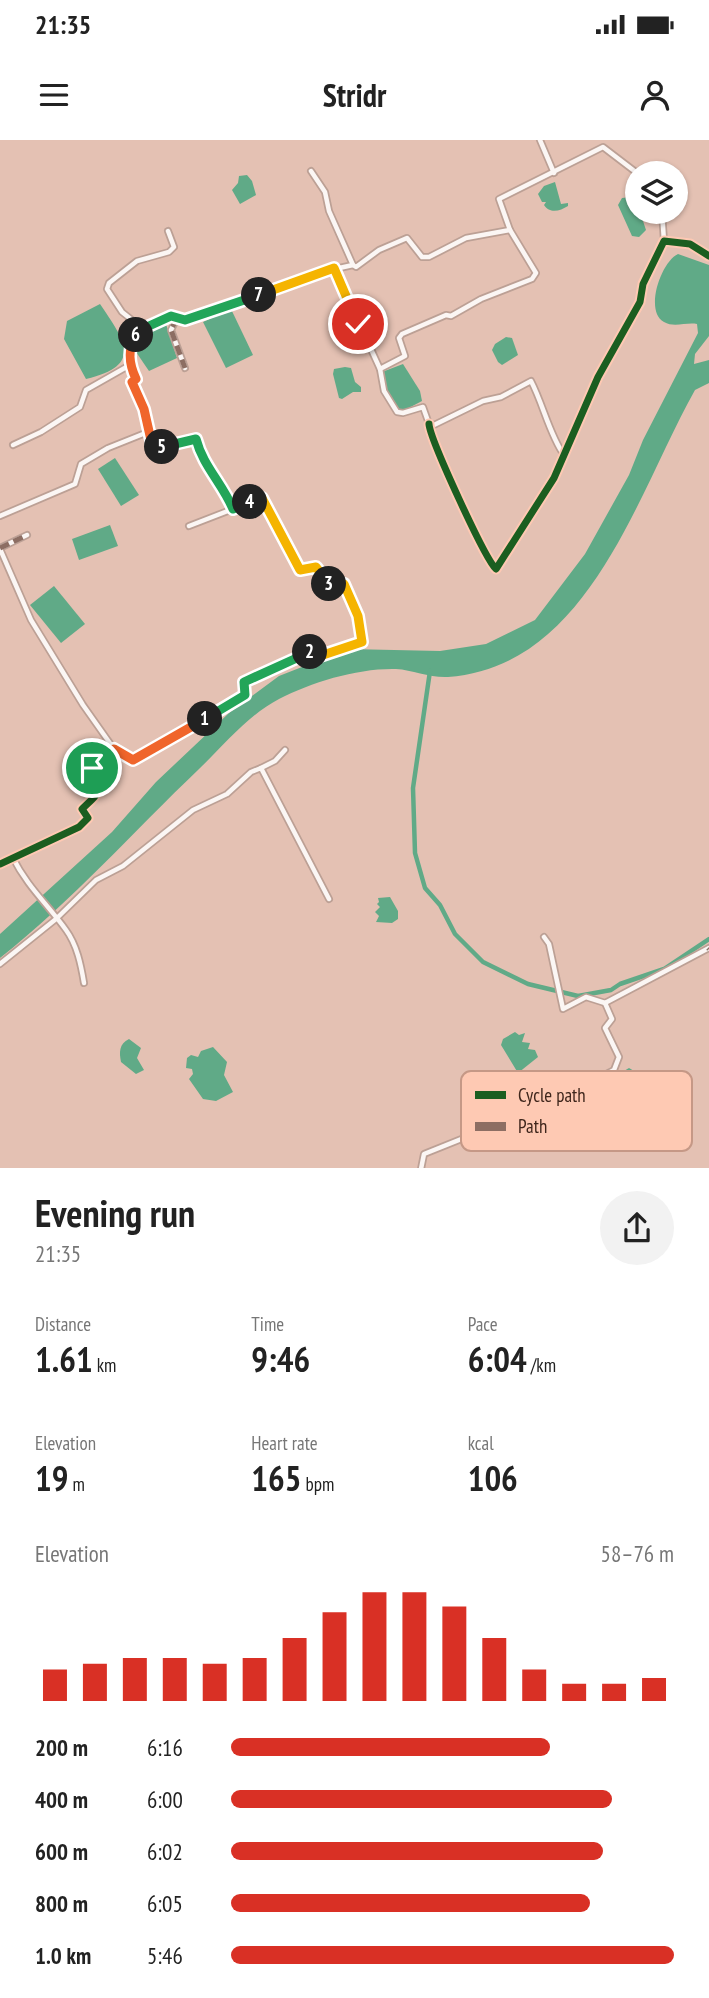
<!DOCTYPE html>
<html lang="en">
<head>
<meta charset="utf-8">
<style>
	:root { --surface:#fff; --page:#f2f2f2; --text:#222; --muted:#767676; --accent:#d93025 }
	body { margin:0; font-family:"PT Sans Narrow",sans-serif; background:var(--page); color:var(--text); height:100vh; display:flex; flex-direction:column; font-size:26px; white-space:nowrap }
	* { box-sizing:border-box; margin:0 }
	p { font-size:23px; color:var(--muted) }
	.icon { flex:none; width:38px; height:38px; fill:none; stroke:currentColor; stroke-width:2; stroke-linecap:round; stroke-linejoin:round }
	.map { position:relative; height:1028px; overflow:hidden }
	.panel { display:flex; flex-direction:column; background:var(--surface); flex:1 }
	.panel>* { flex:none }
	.tools { position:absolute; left:625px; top:21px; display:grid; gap:14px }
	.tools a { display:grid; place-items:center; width:63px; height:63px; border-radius:50%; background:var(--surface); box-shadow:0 2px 5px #0004; font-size:35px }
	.pin { position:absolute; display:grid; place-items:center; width:60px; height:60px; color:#fff; margin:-30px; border:4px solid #fff; border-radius:50%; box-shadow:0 2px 7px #0007 }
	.km { position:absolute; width:35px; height:35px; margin:-18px; border-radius:50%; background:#222; color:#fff; font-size:19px; line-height:35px; text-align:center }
	.round { display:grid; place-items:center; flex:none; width:74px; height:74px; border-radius:37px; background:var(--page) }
	.summary { display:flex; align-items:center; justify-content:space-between; height:119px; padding:0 35px }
	h1 { font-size:38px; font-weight:600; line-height:52px }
	.stats { display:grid; grid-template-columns:repeat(3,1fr); gap:10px; height:119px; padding:7px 35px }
	.stats div { display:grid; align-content:center }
	.stats b { font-size:35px; font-weight:600 }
	.stats small { font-size:19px; font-weight:400 }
	.stats p { font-size:19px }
	.chart { height:196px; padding:14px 35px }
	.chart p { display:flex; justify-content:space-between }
	.chart svg { width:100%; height:126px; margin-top:7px; stroke:var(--accent); stroke-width:6 }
	ul { padding:0 35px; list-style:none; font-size:23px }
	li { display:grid; grid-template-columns:112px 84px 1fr; align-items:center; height:52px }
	li i { height:18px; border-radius:9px; background:var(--accent) }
	.status { display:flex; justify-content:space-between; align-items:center; height:49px; padding:0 35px; background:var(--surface); direction:ltr }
	.status svg { height:19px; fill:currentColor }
	header { display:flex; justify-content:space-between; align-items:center; height:91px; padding:0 35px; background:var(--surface); font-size:32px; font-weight:600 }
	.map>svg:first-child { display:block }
</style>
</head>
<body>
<div class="status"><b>21:35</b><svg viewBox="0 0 49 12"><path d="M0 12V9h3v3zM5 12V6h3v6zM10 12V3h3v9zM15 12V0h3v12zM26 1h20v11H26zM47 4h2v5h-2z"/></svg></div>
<header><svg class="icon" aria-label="menu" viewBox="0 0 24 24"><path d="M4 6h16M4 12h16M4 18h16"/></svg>Stridr<svg class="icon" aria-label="person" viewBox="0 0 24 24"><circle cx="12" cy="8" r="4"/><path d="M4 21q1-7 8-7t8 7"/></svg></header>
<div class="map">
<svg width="709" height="1029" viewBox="0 0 709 1029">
	<rect width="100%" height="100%" fill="#e4c1b3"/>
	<g fill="#60aa87">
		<path d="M247 35 252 41 256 55 240 64 232 50 238 43 239 36Z"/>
		<path d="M555 42 561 64 568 63V66C560 71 550 74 544 65L546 62H542L538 54 544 46Z"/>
		<path d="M631 57 637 62V72H640L646 90 639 97 632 96 618 65 622 58Z"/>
		<path d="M678 114 709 125V196L695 214 694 224 709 220V243L695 250C637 353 589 527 448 537 430 538 413 530 396 529 358 528 312 542 279 559 248 575 224 605 199 629 133 692 72 761 0 818V794L112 692 156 642 229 573 279 536 348 509 440 511 486 504 535 480 585 414 629 335 643 300 698 193 697 184C686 182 674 188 664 182 644 171 661 122 678 114Z"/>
		<path d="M100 164C124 200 145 225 86 239L64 199 67 181Z"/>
		<path d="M231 169 253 215 226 228 203 182Z"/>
		<path d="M165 181 177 218 149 231 136 212 143 192Z"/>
		<path d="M506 197 512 198 518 215 502 225 498 222 492 210 495 204Z"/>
		<path d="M403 224 420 251 422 261 401 272C391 262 382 246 382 232Z"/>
		<path d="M345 227 351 228 355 242 361 247V252H353L342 259 339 258 333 234 334 229Z"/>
		<path d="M115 318 139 355 121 366 98 329Z"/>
		<path d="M110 385 118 406 79 420 72 399Z"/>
		<path d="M54 446 85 484 61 503 30 465Z"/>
		<path d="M390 757 398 771V779L392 783 376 782 379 776 375 772 380 767 377 764 379 762 378 758Z"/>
		<path d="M515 892 519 895 525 893 522 902 530 903 528 909 535 910 538 917 518 933 501 905 503 899Z"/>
		<path d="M129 899 141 908 137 918 144 930 136 934 121 922C119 912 119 904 129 899Z"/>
		<path d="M213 907 227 922 224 935 233 952 216 961 203 959 189 939 193 934 192 929 186 928 187 918 191 915 198 917 201 911Z"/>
		<path d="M629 928 634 931 642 947 618 960 609 940Z"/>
	</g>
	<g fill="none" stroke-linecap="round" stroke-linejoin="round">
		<path stroke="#60aa87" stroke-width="4.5" d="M430 531 413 648 415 713 425 748 440 765 455 794 483 822 528 844 578 856 611 850 620 844 664 829 709 799"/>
		<defs>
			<g id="street">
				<path d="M540 0 554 33"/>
				<path d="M662 72 664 101"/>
				<path d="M168 91 174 107 169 112 137 121 109 143 107 149 122 172 132 180 138 191 171 176 185 180 321 132 353 125 329 71 325 52 311 31"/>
				<path d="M353 125 356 127 379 110 407 98 422 117H429L466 98 510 90 499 59 603 7 637 33"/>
				<path d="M334 128 380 229 384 251 397 272 403 273 423 267 429 284 434 285 483 261 501 257 531 241C543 264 550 296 564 315"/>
				<path d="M177 178 171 190 185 228"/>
				<path d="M380 229 405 216 399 198 402 194 446 175 451 176 481 159 532 139 536 133 510 90"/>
				<path d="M429 284C430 299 485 419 496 429L554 338 598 237 640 162 643 144 664 101 690 104 709 116"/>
				<path d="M13 305 41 292 80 267 86 250 130 225"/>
				<path d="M0 376 75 344 81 324 108 308 148 292"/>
				<path d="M189 386 233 369"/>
				<path d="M0 408 27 395"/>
				<path d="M0 409 31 480 83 565 114 609"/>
				<path d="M261 628 275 621 285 610"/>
				<path d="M13 718C27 746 48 765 66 790 77 805 81 825 84 843"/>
				<path d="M0 724 79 687 88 678 82 669C100 652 103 652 92 628L114 609 133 619 241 558 246 552 244 542 312 511 317 517 362 502 358 476 344 444 330 445 316 427 300 430 262 358 233 369C222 343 203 326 196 299L153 309 144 269 132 241 137 239C128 222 128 208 138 191"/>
				<path d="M544 797 549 804 563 869 586 857 605 863 709 808"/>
				<path d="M0 824 56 779 96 740 123 726 193 670 227 654 251 632 261 628 329 759"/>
				<path d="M421 1029 424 1014 546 965 614 930 619 917 605 888 612 879 605 863"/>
			</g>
		</defs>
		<use href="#street" stroke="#bca095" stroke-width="8"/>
		<use href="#street" stroke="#fbf6f4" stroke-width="4.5"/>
		<g stroke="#8d6e63" stroke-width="5" stroke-dasharray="10 5" stroke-linecap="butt">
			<path d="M177 178 171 190 185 228"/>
			<path d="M0 408 27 395"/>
			<path d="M708 808 709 809"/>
		</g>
		<defs>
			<g id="cycleway">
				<path d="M429 284C430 299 485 419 496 429L554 338 598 237 640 162 643 144 664 101 690 104 709 116"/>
				<path d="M0 724 79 687 88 678 82 669C100 652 103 652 92 628L114 609 133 619 241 558 246 552 244 542 312 511 317 517 362 502 358 476 344 444 330 445 316 427 300 430 262 358 233 369C222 343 203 326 196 299L153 309 144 269 132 241 137 239C128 222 128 208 138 191"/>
			</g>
		</defs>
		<use href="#cycleway" stroke="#fec9b3" stroke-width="11"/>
		<use href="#cycleway" stroke="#1b5e20" stroke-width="7"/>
	</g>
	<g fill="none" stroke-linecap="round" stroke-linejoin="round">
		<defs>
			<path id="split-1" d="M92 628 114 609 133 620 205 579"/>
			<path id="split-2" d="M205 579 245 555 244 542 310 512"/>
			<path id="split-3" d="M310 512 317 517 362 502 358 476 344 444H329"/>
			<path id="split-4" d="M250 362 262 358 300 430 316 427 329 444"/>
			<path id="split-5" d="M162 307 196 299C203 326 222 343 233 369L250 362"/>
			<path id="split-6" d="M136 195C127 210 129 224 136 239L132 242 144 269 153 309 162 307"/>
			<path id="split-7" d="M136 195 138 191 171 176 185 180 259 155"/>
			<path id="split-8" d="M259 155 334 128 358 184"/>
		</defs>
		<use href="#split-1" stroke="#fff" stroke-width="14"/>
		<use href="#split-2" stroke="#fff" stroke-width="14"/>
		<use href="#split-3" stroke="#fff" stroke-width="14"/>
		<use href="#split-4" stroke="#fff" stroke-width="14"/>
		<use href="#split-5" stroke="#fff" stroke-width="14"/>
		<use href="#split-6" stroke="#fff" stroke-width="14"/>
		<use href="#split-7" stroke="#fff" stroke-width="14"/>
		<use href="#split-8" stroke="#fff" stroke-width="14"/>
		<use href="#split-1" stroke="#f0652b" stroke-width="9"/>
		<use href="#split-2" stroke="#22a559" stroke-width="9"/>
		<use href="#split-3" stroke="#f5b400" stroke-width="9"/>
		<use href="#split-4" stroke="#f5b400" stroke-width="9"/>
		<use href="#split-5" stroke="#22a559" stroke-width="9"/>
		<use href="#split-6" stroke="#f0652b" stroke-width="9"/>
		<use href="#split-7" stroke="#22a559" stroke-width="9"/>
		<use href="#split-8" stroke="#f5b400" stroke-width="9"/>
	</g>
	<rect x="461" y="931" width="231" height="80" rx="10" fill="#fec9b3" stroke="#c59886" stroke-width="2"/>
	<rect x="475" y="951" width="31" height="8" fill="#1b5e20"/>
	<rect x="475" y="982" width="31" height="9" fill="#8d6e63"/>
	<g font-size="19" fill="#3f261c">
		<text x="518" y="962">Cycle path</text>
		<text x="518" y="993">Path</text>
	</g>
</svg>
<div class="tools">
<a><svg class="icon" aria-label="layers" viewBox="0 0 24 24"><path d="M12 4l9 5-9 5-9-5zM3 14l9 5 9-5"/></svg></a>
</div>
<div class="pin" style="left:92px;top:628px;background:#1e9e55"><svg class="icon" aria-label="arrive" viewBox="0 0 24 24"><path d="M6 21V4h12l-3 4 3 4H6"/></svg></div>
<div class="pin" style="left:358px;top:184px;background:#d93025"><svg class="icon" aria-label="check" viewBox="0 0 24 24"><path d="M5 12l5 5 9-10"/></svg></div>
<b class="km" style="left:205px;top:579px">1</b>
<b class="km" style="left:310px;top:512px">2</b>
<b class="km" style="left:329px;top:444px">3</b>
<b class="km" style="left:250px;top:362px">4</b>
<b class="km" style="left:162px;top:307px">5</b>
<b class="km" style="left:136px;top:195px">6</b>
<b class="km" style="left:259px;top:155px">7</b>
</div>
<section class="panel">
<div class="summary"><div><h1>Evening run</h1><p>21:35</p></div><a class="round"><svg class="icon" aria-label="share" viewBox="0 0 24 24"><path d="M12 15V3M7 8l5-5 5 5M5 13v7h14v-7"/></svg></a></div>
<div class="stats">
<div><p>Distance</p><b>1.61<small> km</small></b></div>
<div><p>Time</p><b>9:46</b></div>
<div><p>Pace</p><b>6:04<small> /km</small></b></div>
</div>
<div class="stats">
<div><p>Elevation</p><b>19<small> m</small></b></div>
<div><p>Heart rate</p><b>165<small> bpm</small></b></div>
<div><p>kcal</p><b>106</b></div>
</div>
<div class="chart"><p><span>Elevation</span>58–76 m</p>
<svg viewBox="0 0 160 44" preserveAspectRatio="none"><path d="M5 44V33M15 44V31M25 44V29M35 44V29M45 44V31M55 44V29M65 44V22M75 44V13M85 44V6M95 44V6M105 44V11M115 44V22M125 44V33M135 44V38M145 44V38M155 44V36"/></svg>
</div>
<ul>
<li><b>200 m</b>6:16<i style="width:72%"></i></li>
<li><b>400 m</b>6:00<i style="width:86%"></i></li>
<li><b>600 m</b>6:02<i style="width:84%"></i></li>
<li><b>800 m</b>6:05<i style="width:81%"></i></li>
<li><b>1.0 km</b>5:46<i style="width:100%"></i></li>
</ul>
</section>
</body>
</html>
